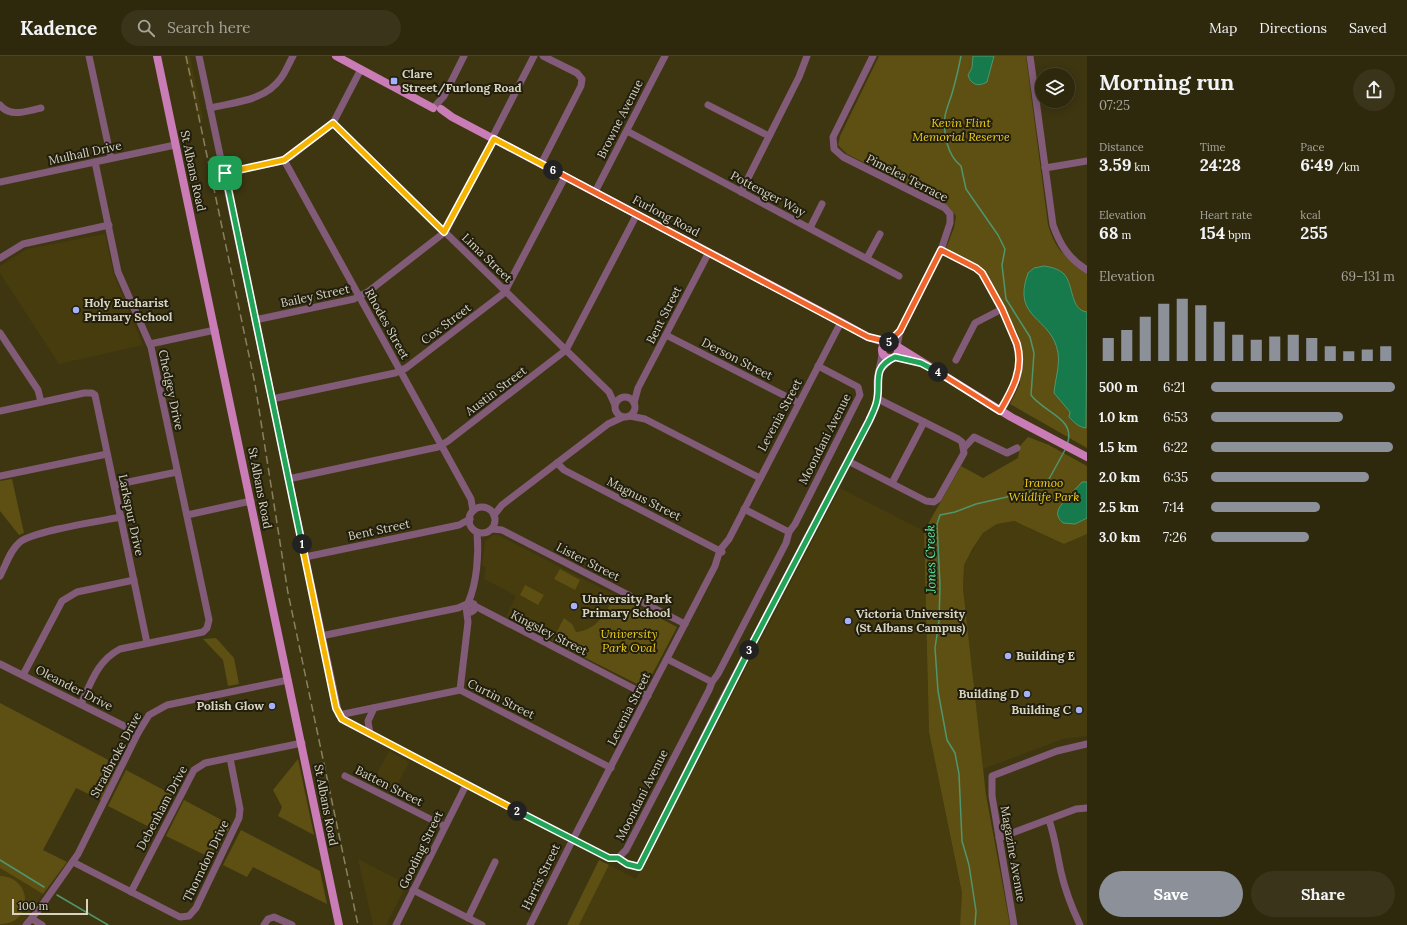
<!DOCTYPE html>
<html lang="en">
<head>
<meta charset="utf-8">
<style>
	:root { --surface:#2e280d; --page:#3a341b; --text:#f1f3f6; --muted:#a7a69d; --line:#49442e; --accent:#8c9099 }
	body { margin:0; font-family:Lora,serif; background:var(--page); color:var(--text); height:100vh; display:flex; flex-direction:column; font-size:15px; white-space:nowrap }
	* { box-sizing:border-box; margin:0 }
	p { font-size:13px; color:var(--muted) }
	.icon { flex:none; width:22px; height:22px; fill:none; stroke:currentColor; stroke-width:2; stroke-linecap:round; stroke-linejoin:round }
	.map { position:relative; flex:1; overflow:hidden }
	.panel { display:flex; flex-direction:column; background:var(--surface); width:320px }
	.panel>* { flex:none }
	.buttons { position:absolute; left:1035px; top:12px; display:grid; gap:8px }
	.buttons a { display:grid; place-items:center; width:40px; height:40px; border-radius:50%; background:var(--surface); box-shadow:0 2px 10px #0003,0 0 0 1px var(--line); font-size:20px }
	.scale { position:absolute; left:12px; bottom:10px; width:76px; box-sizing:border-box; padding-left:4px; border:2px solid #d7d3bf; border-top:0; font-size:11px; line-height:14px; white-space:nowrap; color:#d7d3bf; -webkit-text-stroke:3px #211e0e; paint-order:stroke }
	.pin { position:absolute; display:grid; place-items:center; width:34px; height:34px; color:#fff; margin:-17px; border-radius:8px; box-shadow:0 2px 6px #0006 }
	.km { position:absolute; width:20px; height:20px; margin:-10px; border-radius:50%; background:#222; color:#fff; font-size:11px; line-height:20px; text-align:center }
	.round { display:grid; place-items:center; flex:none; width:42px; height:42px; border-radius:21px; background:var(--page) }
	.summary { display:flex; align-items:center; justify-content:space-between; height:68px; padding:0 12px }
	h1 { font-size:22px; font-weight:800; line-height:30px }
	.metrics { display:grid; grid-template-columns:repeat(3,1fr); gap:6px; height:68px; padding:4px 12px }
	.metrics div { display:grid; align-content:center }
	.metrics b { font-size:17px; font-weight:800 }
	.metrics small { font-size:11px; font-weight:400 }
	.metrics p { font-size:11px }
	.chart { height:112px; padding:8px 12px }
	.chart p { display:flex; justify-content:space-between }
	.chart svg { width:100%; height:72px; margin-top:4px; stroke:var(--accent); stroke-width:6 }
	.action { display:flex; gap:8px; margin-top:auto; padding:8px 12px }
	.action a { flex:1; height:46px; border-radius:24px; background:var(--accent); color:#fff; font-size:16px; font-weight:800; line-height:46px; text-align:center }
	.action a+a { background:var(--page); color:var(--text) }
	ul { padding:0 12px; list-style:none; font-size:13px }
	li { display:grid; grid-template-columns:64px 48px 1fr; align-items:center; height:30px }
	li i { height:10px; border-radius:5px; background:var(--accent) }
	header { display:flex; align-items:center; gap:24px; box-sizing:border-box; height:56px; padding:0 20px; background:var(--surface); border-bottom:1px solid var(--line) }
	header strong { font-size:19px }
	nav { display:flex; gap:22px; margin-inline-start:auto; font-size:14px }
	.search { width:280px; height:36px; background:var(--page); display:flex; align-items:center; gap:10px; box-sizing:border-box; padding:0 14px; border-radius:22px; color:var(--muted); font-size:15px }
	main { display:flex; flex:1; min-height:0 }
	.map>svg:first-child { display:block }
</style>
</head>
<body>
<header>
<strong>Kadence</strong>
<div class="search"><svg class="icon" aria-label="search" viewBox="0 0 24 24"><circle cx="10" cy="10" r="6"/><path d="M15 15l6 6"/></svg>Search here</div>
<nav><a>Map</a><a>Directions</a><a>Saved</a></nav>
</header>
<main>
<div class="map">
<svg width="1087" height="869" viewBox="0 0 1087 869">
	<rect width="100%" height="100%" fill="#3e3611"/>
	<g fill="#463c0d">
		<path d="M184 0H190L203 63 198 64Z"/>
		<path d="M105 178 114 219 143 289 59 308 0 217V210L27 193Z"/>
		<path d="M840 432 924 475 929 676 962 838 960 869H579L609 809 636 823Z"/>
		<path d="M1013 465 1064 488 1087 478V680L1063 683 983 713 963 532 964 509 983 477 997 468Z"/>
		<path d="M493 479H498L677 571 645 632 506 561 516 540 484 523 486 512 482 509 485 485Z"/>
		<path d="M389 695 409 706 392 739 371 729Z"/>
		<path d="M358 803 407 828 386 869H373Z"/>
		<path d="M0 812 43 838 21 869H0Z"/>
	</g>
	<g fill="#5d5012">
		<path d="M879 0H1026L1048 169C1057 197 1064 199 1087 215V392L1010 348 1020 328V289L1018 278 991 229 946 192 954 172 956 160 948 150 847 98 838 89 840 80Z"/>
		<path d="M1028 381 1049 389 1087 410V478L1064 488 1014 465 997 468 983 477 973 492 964 509 963 532 986 739 1010 869H960L962 837 929 676 924 475 961 410 983 422 1018 402 1020 390Z"/>
		<path d="M12 423 24 477 19 479 0 455V425Z"/>
		<path d="M560 513 580 524 575 534 554 523Z"/>
		<path d="M525 529 544 539 538 549 520 539Z"/>
		<path d="M615 539 677 571 645 632 552 585 564 562 572 568 576 576C598 574 606 556 615 539Z"/>
		<path d="M216 582 234 602 239 628 228 630 223 604 203 583Z"/>
		<path d="M0 647 118 709 101 744 76 732 43 794 67 806 43 838 0 812Z"/>
		<path d="M298 703 314 779 278 760 282 751 273 734Z"/>
		<path d="M126 714 173 739 155 774 108 750Z"/>
		<path d="M184 744 231 769 213 803 166 780Z"/>
		<path d="M241 774 320 815 327 848 253 811 247 821 223 809Z"/>
		<path d="M599 804 609 809 579 869H567Z"/>
		<path d="M0 820C34 821 33 869 0 868Z"/>
	</g>
	<g fill="#167a4c" stroke="#50956e">
		<path d="M973 0H994L987 26C978 31 971 29 968 19L972 12Z"/>
		<path d="M1044 210C1051 211 1059 213 1064 218 1074 229 1070 254 1087 256L1086 372C1078 371 1074 366 1069 361L1070 356 1054 337C1055 324 1060 310 1058 297 1052 260 1011 264 1028 217L1034 212Z"/>
		<path d="M1082 426H1087V462L1075 468 1063 467C1052 457 1060 450 1068 441 1073 436 1077 431 1082 426Z"/>
	</g>
	<g fill="none" stroke-linecap="round" stroke-linejoin="round">
		<g stroke="#50956e" stroke-width="1.5">
			<path d="M961 0C959 10 957 20 954 30 952 40 947 50 945 60 943 77 947 99 961 110L966 133 998 179 1005 193 1002 209 1006 243 1030 281 1034 297 1031 339C1044 357 1077 362 1067 389"/>
			<path d="M0 804 44 831"/>
			<path d="M57 839 108 869"/>
			<path d="M975 869 976 855 969 809 962 785 959 718 955 697 947 684 938 635 935 592 939 565 940 529 937 468 940 459 955 456 976 448 1033 435 1049 423 1065 394"/>
		</g>
		<g stroke="#815b77" stroke-width="7">
			<path d="M89 0 111 102"/>
			<path d="M199 0 339 659 346 666 609 802H618L626 794 709 634 712 626 718 618 786 487 789 476 795 468 860 339 858 331 818 310"/>
			<path d="M873 0 833 81 834 93 843 101 945 152 950 158V167L941 194 900 275 897 290"/>
			<path d="M1030 0 1053 169C1060 189 1069 203 1087 214"/>
			<path d="M0 49C10 62 27 55 41 52"/>
			<path d="M436 49 444 40 464 0"/>
			<path d="M708 49 769 80"/>
			<path d="M210 52C235 46 265 45 281 22 286 15 289 7 293 0"/>
			<path d="M333 67 609 336 615 349"/>
			<path d="M627 75 899 220"/>
			<path d="M492 82 534 0"/>
			<path d="M284 104 471 443 473 455"/>
			<path d="M541 108 581 30 582 23 577 17 543 0"/>
			<path d="M1045 112 1087 105"/>
			<path d="M225 117 277 106 290 101 333 67 361 13"/>
			<path d="M0 126 175 89"/>
			<path d="M595 136 665 0"/>
			<path d="M741 136 799 21 807 0"/>
			<path d="M810 172 822 148"/>
			<path d="M941 194 976 212 982 217C991 231 998 246 1005 261 1025 304 1025 313 1001 355"/>
			<path d="M0 202 23 188 109 169"/>
			<path d="M867 202 880 178"/>
			<path d="M255 264 354 243 369 235 445 176 494 83"/>
			<path d="M0 277 38 334 41 346"/>
			<path d="M666 279 799 347"/>
			<path d="M888 286 900 275"/>
			<path d="M150 288 215 274"/>
			<path d="M956 304 975 267 1002 253"/>
			<path d="M881 313 891 303"/>
			<circle cx="625" cy="351" r="10"/>
			<path d="M272 343 395 317 406 312 504 237 565 121"/>
			<path d="M634 347 638 332 709 196"/>
			<path d="M0 355 84 337H92L95 339 147 587"/>
			<path d="M630 360 645 363 760 422"/>
			<path d="M964 392 974 381 1007 397 1017 392"/>
			<path d="M848 405 926 445 934 446 938 443 964 397 962 386 958 383 878 343"/>
			<path d="M557 407 564 414 722 496"/>
			<path d="M0 420 107 398"/>
			<path d="M288 423 438 391 448 385 566 294 637 158"/>
			<path d="M892 427 924 366"/>
			<path d="M114 429 177 416"/>
			<circle cx="482" cy="464" r="13"/>
			<path d="M744 453 789 476"/>
			<path d="M187 459 251 445"/>
			<path d="M494 459 502 449 608 368 623 361"/>
			<path d="M492 473 502 474 685 568"/>
			<path d="M305 501 459 469 470 463"/>
			<path d="M0 520C6 509 10 494 20 486 34 475 100 465 121 461"/>
			<path d="M468 547C477 527 479 498 477 476"/>
			<path d="M475 550 648 640"/>
			<path d="M321 580 458 552 467 548"/>
			<path d="M667 603 712 626"/>
			<path d="M0 608 138 677"/>
			<path d="M23 619 62 545 77 536 134 524"/>
			<path d="M460 634 468 566 466 551 470 547 474 548V554L471 556 467 555"/>
			<path d="M81 648C91 627 97 605 120 593L203 576 207 572 209 564 151 291 118 216 95 106"/>
			<path d="M339 659 460 634 611 712"/>
			<path d="M370 678 368 665 374 652"/>
			<path d="M345 720 444 770"/>
			<path d="M1049 764C1055 781 1057 798 1061 816 1065 834 1072 852 1080 869"/>
			<path d="M999 782 1076 753 1087 752"/>
			<path d="M618 802 627 808 640 810 721 646 876 350C878 342 877 335 877 327 877 316 882 307 882 296"/>
			<path d="M73 806 180 861 189 860 196 852 239 762 240 753 230 702"/>
			<path d="M413 834 482 869"/>
			<path d="M131 836 194 714 205 707 302 687"/>
			<path d="M468 862 495 806"/>
			<path d="M32 863 42 869"/>
			<path d="M26 869 40 852 78 798 138 677 149 659 167 649 288 624"/>
			<path d="M264 869 268 863 274 861 292 869"/>
			<path d="M396 869 466 729"/>
			<path d="M530 869 570 789 715 510 720 494 729 483 841 266"/>
			<path d="M1014 869 992 740V720L1057 695 1087 688"/>
		</g>
		<g stroke="#ca7cb6" stroke-width="8">
			<path d="M157 0 339 869"/>
			<path d="M336 0 433 52"/>
			<path d="M441 53 452 61 841 266 868 281 887 287"/>
			<circle cx="890" cy="294" r="8"/>
			<path d="M898 291 1011 361 1087 401"/>
		</g>
		<path stroke="#878063" stroke-width="1.5" stroke-dasharray="8 4" stroke-linecap="butt" d="M186 0 255 328 288 537 358 869"/>
	</g>
	<g fill="none" stroke-linecap="round" stroke-linejoin="round">
		<defs>
			<path id="split-1" d="M225 117 302 488"/>
			<path id="split-2" d="M302 488 336 652 342 663 517 755"/>
			<path id="split-3" d="M517 755 609 802H618L627 808 639 811 749 594"/>
			<path id="split-4" d="M749 594 869 365C872 358 876 351 877 344 881 326 871 312 895 301L921 307 938 316"/>
			<path id="split-5" d="M889 286 900 275 941 194 976 212 982 217 1002 253 1017 288C1024 313 1013 333 1000 355L938 316"/>
			<path id="split-6" d="M553 114 868 281 889 286"/>
			<path id="split-7" d="M225 117 284 104 333 67 444 176 494 83 553 114"/>
		</defs>
		<use href="#split-1" stroke="#fff" stroke-width="8"/>
		<use href="#split-2" stroke="#fff" stroke-width="8"/>
		<use href="#split-3" stroke="#fff" stroke-width="8"/>
		<use href="#split-4" stroke="#fff" stroke-width="8"/>
		<use href="#split-5" stroke="#fff" stroke-width="8"/>
		<use href="#split-6" stroke="#fff" stroke-width="8"/>
		<use href="#split-7" stroke="#fff" stroke-width="8"/>
		<use href="#split-1" stroke="#22a559" stroke-width="5"/>
		<use href="#split-2" stroke="#f5b400" stroke-width="5"/>
		<use href="#split-3" stroke="#22a559" stroke-width="5"/>
		<use href="#split-4" stroke="#22a559" stroke-width="5"/>
		<use href="#split-5" stroke="#f0652b" stroke-width="5"/>
		<use href="#split-6" stroke="#f0652b" stroke-width="5"/>
		<use href="#split-7" stroke="#f5b400" stroke-width="5"/>
	</g>
	<g fill="#a6b1fc" stroke="#211e0e" stroke-width="1.5">
		<rect x="390" y="21" width="8" height="8" rx="2"/>
		<circle cx="76" cy="254" r="4"/>
		<circle cx="574" cy="550" r="4"/>
		<circle cx="848" cy="565" r="4"/>
		<circle cx="1008" cy="600" r="4"/>
		<circle cx="1027" cy="638" r="4"/>
		<circle cx="272" cy="650" r="4"/>
		<circle cx="1079" cy="654" r="4"/>
	</g>
	<g text-anchor="middle" stroke-width="4" stroke-linejoin="round" paint-order="stroke">
		<g font-size="12" font-weight="bold" fill="#d7d3bf" stroke="#211e0e" text-anchor="start">
			<text x="402" y="22">Clare<tspan x="402" dy="14">Street/Furlong Road</tspan></text>
			<text x="84" y="251">Holy Eucharist<tspan x="84" dy="14">Primary School</tspan></text>
			<text x="582" y="547">University Park<tspan x="582" dy="14">Primary School</tspan></text>
			<text x="856" y="562">Victoria University<tspan x="856" dy="14">(St Albans Campus)</tspan></text>
			<text x="1016" y="604">Building E</text>
			<text x="1019" y="642" text-anchor="end">Building D</text>
			<text x="264" y="654" text-anchor="end">Polish Glow</text>
			<text x="1071" y="658" text-anchor="end">Building C</text>
		</g>
		<g font-size="12" fill="#d7d3bf" stroke="#211e0e">
			<text transform="translate(620 63) rotate(-63)" y="4">Browne Avenue</text>
			<text transform="translate(85 97) rotate(-12)" y="4">Mulhall Drive</text>
			<text transform="translate(193 115) rotate(78)" y="4">St Albans Road</text>
			<text transform="translate(907 122) rotate(27)" y="4">Pimelea Terrace</text>
			<text transform="translate(768 138) rotate(28)" y="4">Pottenger Way</text>
			<text transform="translate(666 160) rotate(28)" y="4">Furlong Road</text>
			<text transform="translate(487 202) rotate(44)" y="4">Lima Street</text>
			<text transform="translate(315 240) rotate(-12)" y="4">Bailey Street</text>
			<text transform="translate(664 259) rotate(-63)" y="4">Bent Street</text>
			<text transform="translate(387 268) rotate(61)" y="4">Rhodes Street</text>
			<text transform="translate(446 268) rotate(-37)" y="4">Cox Street</text>
			<text transform="translate(737 303) rotate(27)" y="4">Derson Street</text>
			<text transform="translate(171 334) rotate(78)" y="4">Chedgey Drive</text>
			<text transform="translate(496 335) rotate(-37)" y="4">Austin Street</text>
			<text transform="translate(780 359) rotate(-62)" y="4">Levenia Street</text>
			<text transform="translate(825 383) rotate(-63)" y="4">Moondani Avenue</text>
			<text transform="translate(260 432) rotate(79)" y="4">St Albans Road</text>
			<text transform="translate(644 443) rotate(27)" y="4">Magnus Street</text>
			<text transform="translate(131 459) rotate(78)" y="4">Larkspur Drive</text>
			<text transform="translate(379 474) rotate(-12)" y="4">Bent Street</text>
			<text transform="translate(588 506) rotate(27)" y="4">Lister Street</text>
			<text transform="translate(549 577) rotate(27)" y="4">Kingsley Street</text>
			<text transform="translate(74 632) rotate(27)" y="4">Oleander Drive</text>
			<text transform="translate(501 643) rotate(27)" y="4">Curtin Street</text>
			<text transform="translate(629 653) rotate(-63)" y="4">Levenia Street</text>
			<text transform="translate(116 699) rotate(-62)" y="4">Stradbroke Drive</text>
			<text transform="translate(389 730) rotate(27)" y="4">Batten Street</text>
			<text transform="translate(642 739) rotate(-63)" y="4">Moondani Avenue</text>
			<text transform="translate(326 749) rotate(79)" y="4">St Albans Road</text>
			<text transform="translate(162 752) rotate(-62)" y="4">Debenham Drive</text>
			<text transform="translate(421 794) rotate(-64)" y="4">Gooding Street</text>
			<text transform="translate(1013 798) rotate(80)" y="4">Magazine Avenue</text>
			<text transform="translate(206 805) rotate(-64)" y="4">Thorndon Drive</text>
			<text transform="translate(541 821) rotate(-64)" y="4">Harris Street</text>
		</g>
		<g font-size="12" font-style="italic" fill="#f1d01b" stroke="#211e0e">
			<text x="961" y="71">Kevin Flint<tspan x="961" dy="14">Memorial Reserve</tspan></text>
			<text x="1044" y="431">Iramoo<tspan x="1044" dy="14">Wildlife Park</tspan></text>
			<text x="629" y="582">University<tspan x="629" dy="14">Park Oval</tspan></text>
		</g>
		<g font-size="13" font-style="italic" fill="#54f0a1" stroke="#211e0e">
			<text transform="translate(930 503) rotate(-91)" y="5">Jones Creek</text>
		</g>
	</g>
</svg>
<div class="buttons">
<a><svg class="icon" aria-label="layers" viewBox="0 0 24 24"><path d="M12 4l9 5-9 5-9-5zM3 14l9 5 9-5"/></svg></a>
</div>
<div class="scale">100 m</div>
<div class="pin" style="left:225px;top:117px;background:#1e9e55"><svg class="icon" aria-label="arrive" viewBox="0 0 24 24"><path d="M6 21V4h12l-3 4 3 4H6"/></svg></div>
<b class="km" style="left:302px;top:488px">1</b>
<b class="km" style="left:517px;top:755px">2</b>
<b class="km" style="left:749px;top:594px">3</b>
<b class="km" style="left:938px;top:316px">4</b>
<b class="km" style="left:889px;top:286px">5</b>
<b class="km" style="left:553px;top:114px">6</b>
</div>
<section class="panel">
<div class="summary"><div><h1>Morning run</h1><p>07:25</p></div><a class="round"><svg class="icon" aria-label="share" viewBox="0 0 24 24"><path d="M12 15V3M7 8l5-5 5 5M5 13v7h14v-7"/></svg></a></div>
<div class="metrics">
<div><p>Distance</p><b>3.59<small> km</small></b></div>
<div><p>Time</p><b>24:28</b></div>
<div><p>Pace</p><b>6:49<small> /km</small></b></div>
</div>
<div class="metrics">
<div><p>Elevation</p><b>68<small> m</small></b></div>
<div><p>Heart rate</p><b>154<small> bpm</small></b></div>
<div><p>kcal</p><b>255</b></div>
</div>
<div class="chart"><p><span>Elevation</span>69–131 m</p>
<svg viewBox="0 0 160 44" preserveAspectRatio="none"><path d="M5 44V30M15 44V25M25 44V17M35 44V9M45 44V6M55 44V10M65 44V20M75 44V28M85 44V31M95 44V29M105 44V28M115 44V30M125 44V35M135 44V38M145 44V37M155 44V35"/></svg>
</div>
<ul>
<li><b>500 m</b>6:21<i style="width:100%"></i></li>
<li><b>1.0 km</b>6:53<i style="width:72%"></i></li>
<li><b>1.5 km</b>6:22<i style="width:99%"></i></li>
<li><b>2.0 km</b>6:35<i style="width:86%"></i></li>
<li><b>2.5 km</b>7:14<i style="width:59%"></i></li>
<li><b>3.0 km</b>7:26<i style="width:53%"></i></li>
</ul>
<div class="action"><a>Save</a><a>Share</a></div>
</section>
</main>
</body>
</html>
